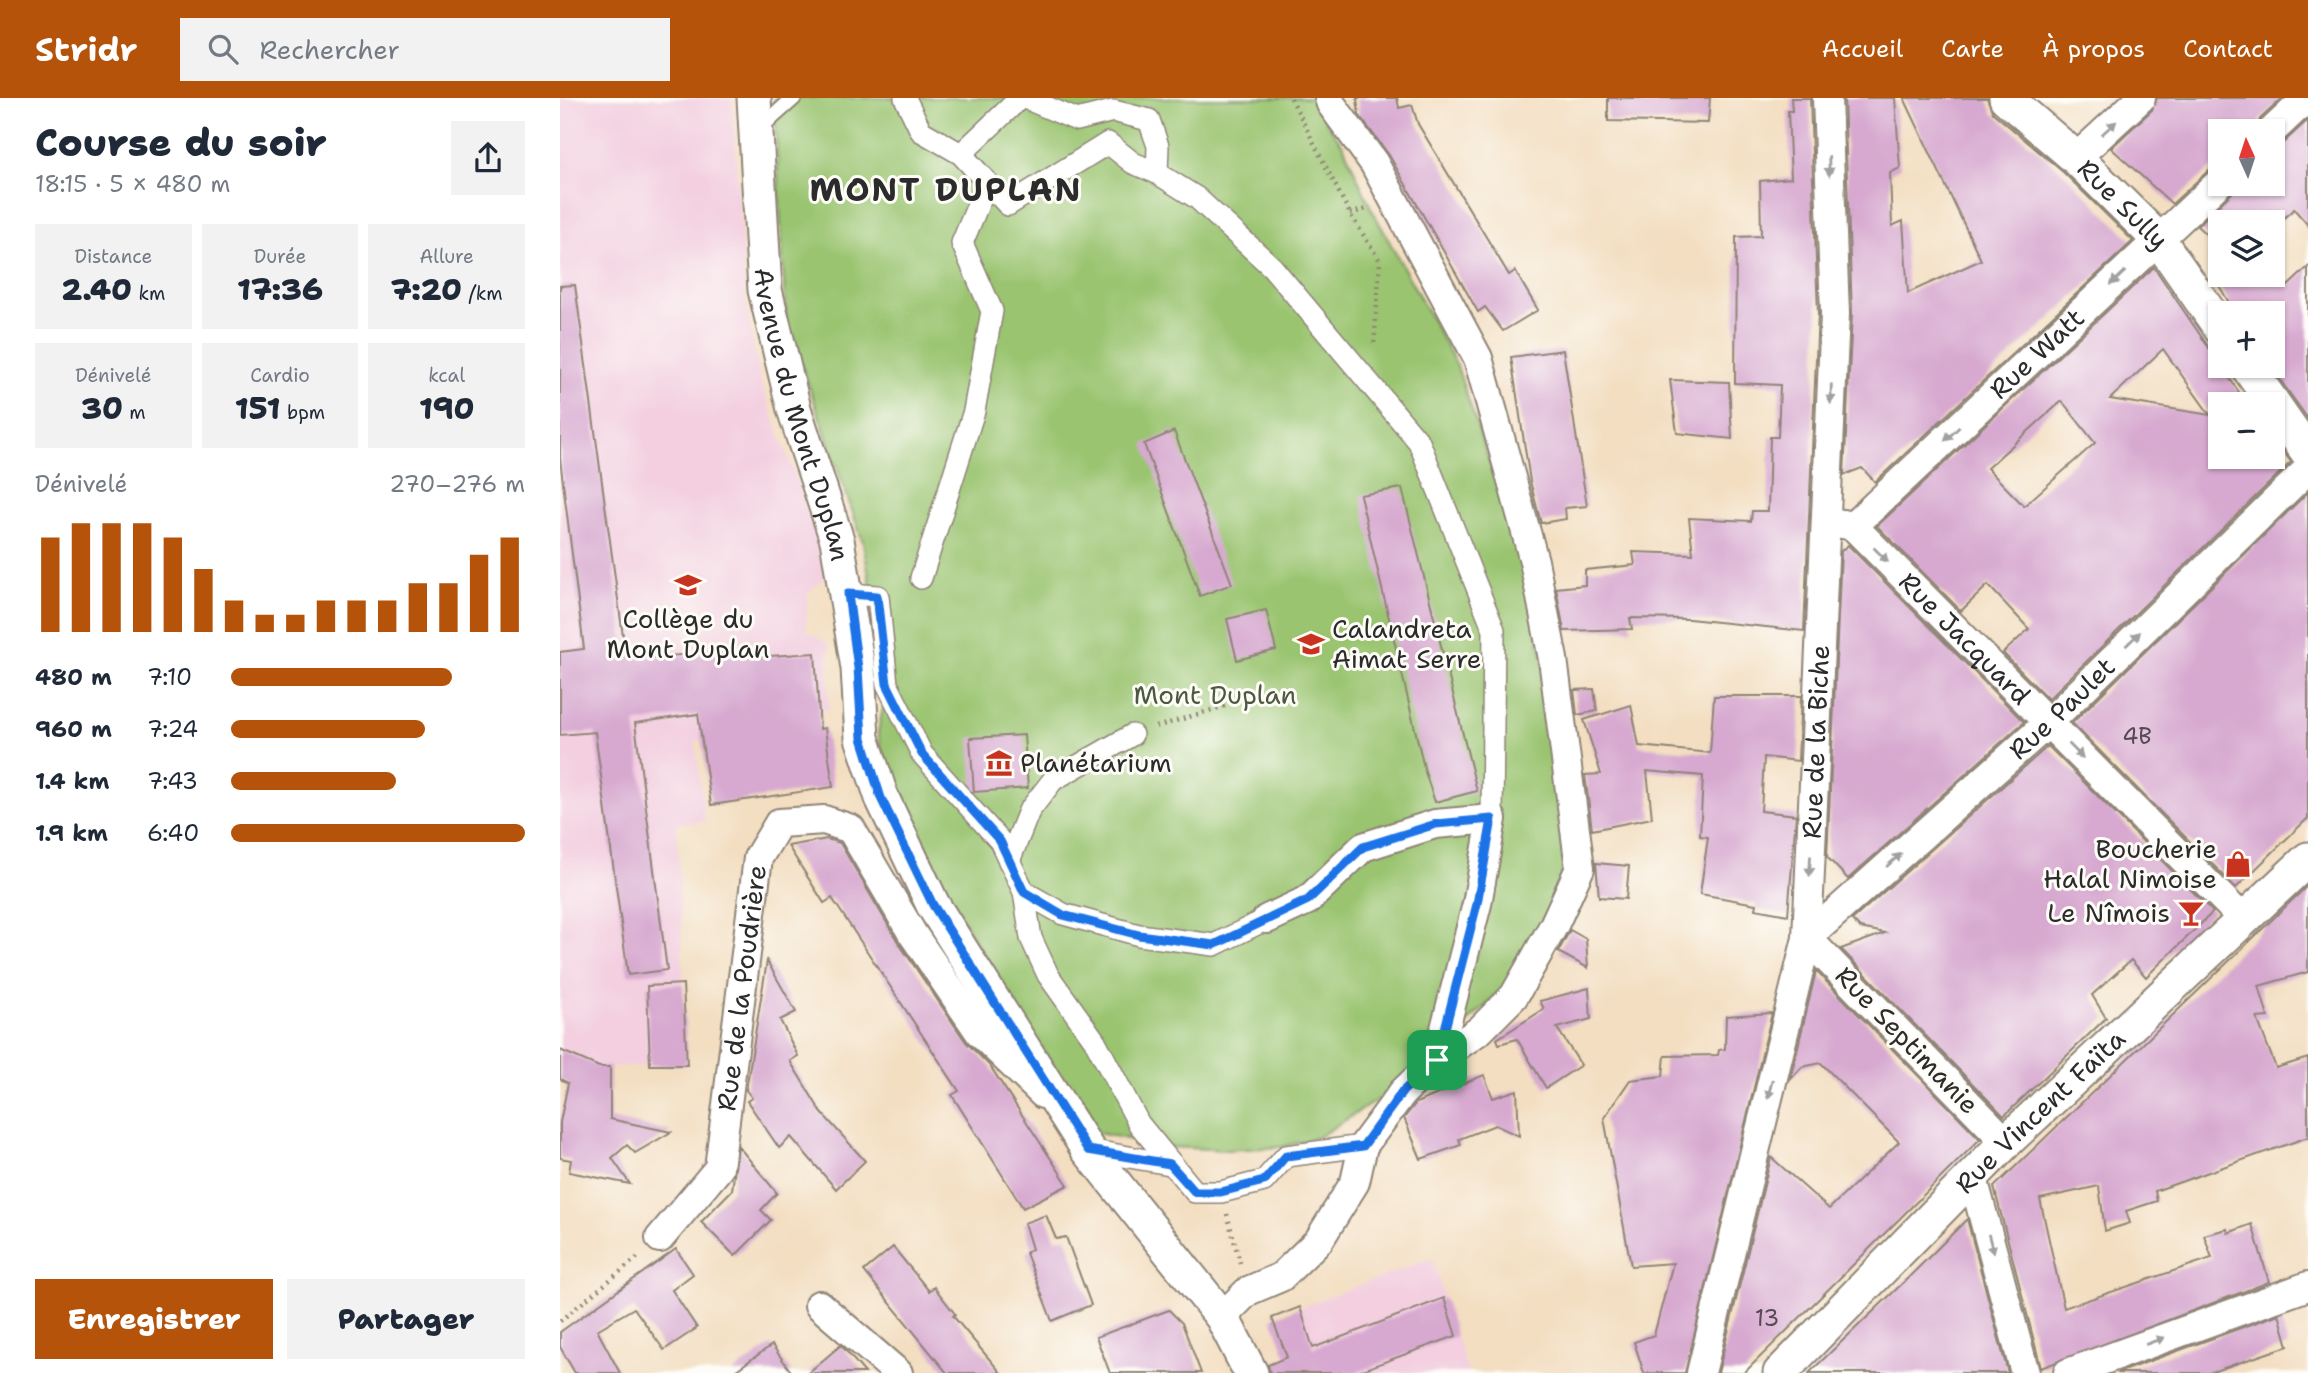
<!DOCTYPE html>
<html lang="fr">
<head>
<meta charset="utf-8">
<style>
	:root { --surface:#fff; --page:#f2f2f3; --text:#1f2937; --muted:#747a83; --accent:#b45309 }
	body { margin:0; font-family:"Shantell Sans",sans-serif; background:var(--page); color:var(--text); height:100vh; display:flex; flex-direction:column; font-size:26px; white-space:nowrap }
	* { box-sizing:border-box; margin:0 }
	p { font-size:23px; color:var(--muted) }
	.icon { flex:none; width:38px; height:38px; fill:none; stroke:currentColor; stroke-width:2; stroke-linecap:round; stroke-linejoin:round }
	.map { position:relative; flex:1; overflow:hidden }
	.panel { display:flex; flex-direction:column; background:var(--surface); width:560px }
	.panel>* { flex:none }
	.needle { width:46px; rotate:357deg }
	.controls { position:absolute; left:1648px; top:21px; display:grid; gap:14px }
	.controls a { display:grid; place-items:center; width:77px; height:77px; border-radius:0px; background:var(--surface); box-shadow:0 2px 5px #0004; font-size:35px }
	.pin { position:absolute; display:grid; place-items:center; width:60px; height:60px; color:#fff; margin:-30px; border-radius:14px; box-shadow:0 4px 10px #0006 }
	.round { display:grid; place-items:center; flex:none; width:74px; height:74px; border-radius:0px; background:var(--page) }
	.headline { display:flex; align-items:center; justify-content:space-between; height:119px; padding:0 35px }
	h1 { font-size:38px; font-weight:800; line-height:52px }
	.figures { display:grid; grid-template-columns:repeat(3,1fr); gap:10px; height:119px; padding:7px 35px }
	.figures div { display:grid; align-content:center; border-radius:0px; background:var(--page); text-align:center }
	.figures b { font-size:30px; font-weight:800 }
	.figures small { font-size:19px; font-weight:400 }
	.figures p { font-size:19px }
	.chart { height:196px; padding:14px 35px }
	.chart p { display:flex; justify-content:space-between }
	.chart svg { width:100%; height:126px; margin-top:7px; stroke:var(--accent); stroke-width:6 }
	.cta { display:flex; gap:14px; margin-top:auto; padding:14px 35px }
	.cta a { flex:1; height:80px; border-radius:0px; background:var(--accent); color:#fff; font-size:28px; font-weight:800; line-height:80px; text-align:center }
	.cta a+a { background:var(--page); color:var(--text) }
	ul { padding:0 35px; list-style:none; font-size:23px }
	li { display:grid; grid-template-columns:112px 84px 1fr; align-items:center; height:52px }
	li i { height:18px; border-radius:9px; background:var(--accent) }
	header { display:flex; align-items:center; gap:42px; box-sizing:border-box; height:98px; padding:0 35px; background:var(--accent); color:#fff }
	header strong { font-size:33px }
	nav { display:flex; gap:38px; margin-inline-start:auto; font-size:24px }
	.search { width:490px; height:63px; background:var(--page); display:flex; align-items:center; gap:18px; box-sizing:border-box; padding:0 24px; border-radius:0px; color:var(--muted); font-size:26px }
	main { display:flex; flex:1; min-height:0 }
	.map>svg:first-child { display:block }
</style>
</head>
<body>
<header>
<strong>Stridr</strong>
<div class="search"><svg class="icon" aria-label="search" viewBox="0 0 24 24"><circle cx="10" cy="10" r="6"/><path d="M15 15l6 6"/></svg>Rechercher</div>
<nav><a>Accueil</a><a>Carte</a><a>À propos</a><a>Contact</a></nav>
</header>
<main>
<section class="panel">
<div class="headline"><div><h1>Course du soir</h1><p>18:15 · 5 × 480 m</p></div><a class="round"><svg class="icon" aria-label="share" viewBox="0 0 24 24"><path d="M12 15V3M7 8l5-5 5 5M5 13v7h14v-7"/></svg></a></div>
<div class="figures">
<div><p>Distance</p><b>2.40<small> km</small></b></div>
<div><p>Durée</p><b>17:36</b></div>
<div><p>Allure</p><b>7:20<small> /km</small></b></div>
</div>
<div class="figures">
<div><p>Dénivelé</p><b>30<small> m</small></b></div>
<div><p>Cardio</p><b>151<small> bpm</small></b></div>
<div><p>kcal</p><b>190</b></div>
</div>
<div class="chart"><p><span>Dénivelé</span>270–276 m</p>
<svg viewBox="0 0 160 44" preserveAspectRatio="none"><path d="M5 44V11M15 44V6M25 44V6M35 44V6M45 44V11M55 44V22M65 44V33M75 44V38M85 44V38M95 44V33M105 44V33M115 44V33M125 44V27M135 44V27M145 44V17M155 44V11"/></svg>
</div>
<ul>
<li><b>480 m</b>7:10<i style="width:75%"></i></li>
<li><b>960 m</b>7:24<i style="width:66%"></i></li>
<li><b>1.4 km</b>7:43<i style="width:56%"></i></li>
<li><b>1.9 km</b>6:40<i style="width:100%"></i></li>
</ul>
<div class="cta"><a>Enregistrer</a><a>Partager</a></div>
</section>
<div class="map">
<svg width="1748" height="1275" viewBox="0 0 1748 1275">
	<rect width="100%" height="100%" fill="#fdfcf7"/>
	<filter id="ink" filterUnits="userSpaceOnUse"><feTurbulence type="fractalNoise" baseFrequency=".0143" numOctaves="2"/><feDisplacementMap in="SourceGraphic" scale="14" xChannelSelector="R" yChannelSelector="G"/><feConvolveMatrix kernelMatrix="1 2 1 2 8 2 1 2 1" color-interpolation-filters="sRGB"/></filter>
	<filter id="wash" filterUnits="userSpaceOnUse"><feTurbulence type="fractalNoise" baseFrequency=".00686" numOctaves="4" result="noise"/><feDisplacementMap in="SourceGraphic" scale="28" xChannelSelector="R" yChannelSelector="G"/><feGaussianBlur stdDeviation="1.57" result="paint"/><feColorMatrix in="noise" values="0 0 0 0 0 0 0 0 0 0 0 0 0 0 0 0 0 1.4 0 .05"/><feComposite in="paint" operator="in"/></filter>
	<g filter="url(#wash)">
		<rect width="100%" height="100%" fill="#f3dec1"/>
		<g fill="#f3cfe0">
			<path d="M0 0H172L186 205 200 282 266 463 265 479 248 495 246 532 268 546 269 612 210 619 211 638 135 643 145 723 117 726 127 967 39 969 0 952Z"/>
			<path d="M872 1160 908 1275H733L712 1220Z"/>
		</g>
		<path fill="#9ac470" stroke="#62784e" stroke-width="2" d="M214 0H761L766 24 783 47 811 110 896 266 959 450 983 562 1008 731 1002 776 986 823 951 885 830 994 758 1039 722 1049 669 1052 608 1049 533 1034 361 755 347 709 323 657 318 634 328 586 303 444 226 222Z"/>
		<g id="blocks">
			<g fill="#d7a9d0" fill-rule="evenodd">
				<path d="M797 0H837L839 10 852 7 858 26 949 177 955 173 978 212 943 233 925 209 918 214 829 57 799 17Z"/>
				<path d="M1048 0H1150L1148 25 1048 23Z"/>
				<path d="M1231 0H1250L1258 216 1244 533 1129 521 1070 520 1072 531 1004 533 996 490 1025 487V472L1075 467 1073 454 1133 456 1129 420 1191 423 1192 413H1208L1210 339H1218L1220 287 1175 285 1176 139 1201 138 1200 83 1231 80 1228 13H1232Z"/>
				<path d="M1284 0H1335L1340 70 1330 75 1332 128 1343 123 1348 195 1421 162 1344 0H1427L1433 15 1503 74 1573 143 1315 384 1302 370 1284 377 1292 215Z"/>
				<path d="M1597 0H1723L1700 21 1696 33H1661V67L1650 71 1612 106 1551 50 1592 12Z"/>
				<path d="M1748 22V127L1734 111 1719 124H1661V150L1637 128 1672 95 1677 86H1713V49L1723 45Z"/>
				<path d="M1594 169 1687 306H1661V359H1713V339L1731 364 1488 601 1443 555 1469 531 1428 487 1401 513 1317 428ZM1603 251 1650 317 1550 301ZM1502 303 1535 345 1464 408 1427 370Z"/>
				<path d="M1748 169V321L1713 272V215H1675L1653 177H1720L1728 188Z"/>
				<path d="M15 187 66 560 178 554V560L255 555 260 631 265 630 273 689 151 707 138 616 75 625 107 872 68 877 35 634 0 637V554L24 551 0 361V188Z"/>
				<path d="M1003 252 1027 408 1005 410 1006 421 981 425 970 383 951 259Z"/>
				<path d="M1110 282 1169 284 1172 341 1117 335Z"/>
				<path d="M614 333 672 486 640 498 584 346Z"/>
				<path d="M842 390 917 693 875 704 865 674 800 397Z"/>
				<path d="M1748 394V720L1676 790 1512 625Z"/>
				<path d="M1288 447 1464 624 1288 781 1267 759 1281 453Z"/>
				<path d="M706 512 716 552 677 562 667 521Z"/>
				<path d="M1034 591 1037 613 1017 617 1014 592Z"/>
				<path d="M1154 598H1241L1238 663 1204 659 1201 713 1236 717 1228 817 1195 811 1196 806 1140 796 1148 739 1140 738 1143 678 1087 673 1092 720 1032 732 1025 677 1041 676 1024 622 1071 607 1079 648 1150 655Z"/>
				<path d="M464 637 468 690 414 694 410 640Z"/>
				<path d="M1488 648 1653 814 1586 879 1571 862 1532 897 1546 920 1444 1018 1281 851 1325 835 1300 830 1292 822Z"/>
				<path d="M267 741 280 745 338 844 406 944 430 968 508 1087 463 1110 392 997 399 993 272 800 264 805 228 748Z"/>
				<path d="M1036 765 1069 768 1066 801 1039 799Z"/>
				<path d="M1748 787V874L1699 888 1708 919 1697 920 1716 970 1748 960V1039L1595 1093 1597 1103 1566 1113 1570 1125 1545 1133 1539 1088 1480 1101 1504 1210 1652 1160 1644 1137 1667 1131 1668 1135 1692 1126 1709 1184 1481 1270 1434 1089Z"/>
				<path d="M1010 832 1026 841 1028 870 998 854Z"/>
				<path d="M207 863 236 914 220 922 238 958 230 963 261 1014 305 1063 276 1091 231 1039 219 1050 187 1003 192 1000 186 992Z"/>
				<path d="M1256 873 1420 1041 1184 1275H1158L1211 1059 1269 1111 1339 1044 1261 965 1242 969 1230 982Z"/>
				<path d="M123 886 127 967H90L87 888Z"/>
				<path d="M1029 890 1031 921 997 930 1021 967 986 990 957 941 939 946 937 941 984 911 980 903Z"/>
				<path d="M1212 915 1125 1275H1084L1074 1244 1094 1237 1113 1165 1071 1168 1044 1020 1070 982 1103 978 1105 958 1158 957 1159 952 1165 951 1166 918Z"/>
				<path d="M0 952 39 969H50V1021L111 1034 75 1055 67 1047 52 1060 70 1086 9 1074 11 1062 0 1060V1024L8 985 0 981Z"/>
				<path d="M924 977 933 1000 957 992 959 1038 935 1027 899 1041 901 1047 861 1061 844 1020 856 1005Z"/>
				<path d="M178 1048 217 1095 201 1112 211 1122 175 1158 141 1124 172 1092Z"/>
				<path d="M486 1117 496 1141 506 1139 531 1207 492 1223 466 1155 472 1151 464 1125Z"/>
				<path d="M1407 1121 1448 1275H1249L1347 1181Z"/>
				<path d="M333 1149 369 1193 374 1189 395 1216 393 1218 441 1275H387L304 1173Z"/>
				<path d="M116 1151 133 1176 112 1192 137 1230 104 1252 74 1210 37 1232 60 1275H15L0 1249V1234Z"/>
				<path d="M884 1200 896 1238 794 1275H710L708 1267 727 1259 712 1220 740 1209 753 1250Z"/>
				<path d="M609 1212 622 1225 641 1275H550L536 1239Z"/>
				<path d="M1719 1216 1728 1248 1649 1275H1557Z"/>
				<path d="M212 1247 232 1275H172Z"/>
				<path d="M281 1247 305 1275H248Z"/>
			</g>
		</g>
	</g>
	<g filter="url(#ink)">
		<use href="#blocks" fill-opacity="0" stroke="#8f8476" stroke-width="2"/>
		<g fill="none" stroke-linecap="round" stroke-linejoin="round">
			<defs>
				<path id="service" d="M198 32 234 0"/>
				<g id="pedestrian">
					<path d="M345 0 361 33 401 56 448 107 548 45 573 65 597 75 637 100 712 169 859 344 934 532 932 721"/>
					<path d="M465 0 517 22 553 13 589 22 598 48 597 75"/>
					<path d="M401 56 460 0"/>
					<path d="M361 480 414 313 432 213 402 145 427 85"/>
					<path d="M288 496 318 498 327 586 362 656 440 743 464 794"/>
					<path d="M449 763 469 713 493 682 572 637"/>
					<path d="M707 821 654 847 579 837 503 816 464 794 471 840 488 877 535 943 579 1026 635 1094H661L704 1083 726 1058 803 1048"/>
					<path d="M528 1052 610 1066"/>
				</g>
				<g id="minor">
					<path d="M1712 33 1747 0"/>
					<path d="M1516 60 1581 0"/>
					<path id="s1" d="M1266 423 1293 428 1683 821"/>
					<path id="s2" d="M1293 428 1661 83"/>
					<path d="M707 821 748 802 803 749 875 726 932 721 917 806 877 962"/>
					<path id="s3" d="M1446 1044 1247 840 1488 625 1748 371"/>
					<path d="M1413 1080 1465 1275"/>
					<path id="s4" d="M100 1140 159 1070 198 760 219 725 264 722 291 731 352 835 420 935 483 996"/>
					<path d="M259 1207 338 1275"/>
					<path d="M662 1219 688 1193 721 1179 759 1142 795 1084 803 1048 843 994 877 962 920 932 954 898 994 827 1020 770 993 561 974 463 918 260 814 65 771 6 769 0"/>
					<path id="s5" d="M1141 1275 1247 840 1275 216 1267 0"/>
					<path d="M1508 1275 1748 1188"/>
				</g>
				<g id="tertiary">
					<path id="s6" d="M194 0 205 192 234 311 277 442 298 570 302 640 322 700 373 807 528 1052 662 1219 691 1275"/>
					<path id="s7" d="M1446 0 1516 60 1599 142 1661 231"/>
					<path d="M1687 268 1748 355"/>
					<path id="s8" d="M1220 1275 1446 1044 1748 761"/>
				</g>
			</defs>
			<use href="#service" stroke="#8f8476" stroke-width="18"/>
			<use href="#pedestrian" stroke="#8f8476" stroke-width="24"/>
			<use href="#minor" stroke="#8f8476" stroke-width="32"/>
			<use href="#tertiary" stroke="#8f8476" stroke-width="37"/>
			<g stroke="#8f8476" stroke-width="4.5" stroke-dasharray="2 5" stroke-linecap="butt">
				<path d="M731 0 790 116 820 163 814 249"/>
				<path d="M790 116 806 111"/>
				<path d="M596 629 668 607"/>
				<path d="M667 1116 680 1165"/>
				<path d="M0 1223 78 1159"/>
			</g>
			<use href="#service" stroke="#fff" stroke-width="14"/>
			<use href="#pedestrian" stroke="#fff" stroke-width="21"/>
			<use href="#minor" stroke="#fff" stroke-width="28"/>
			<use href="#tertiary" stroke="#fff" stroke-width="33"/>
		</g>
		<defs><path id="oneway-solid" d="M-6-.8H1V-3.2L6.5 0L1 3.2V.8H-6Z" transform="scale(1.75)"/></defs>
		<g fill="#a0a0a0">
			<use href="#oneway-solid" transform="translate(1549 30) rotate(-42)"/>
			<use href="#oneway-solid" transform="translate(1269 68) rotate(88)"/>
			<use href="#oneway-solid" transform="translate(1558 180) rotate(137)"/>
			<use href="#oneway-solid" transform="translate(1271 296) rotate(92)"/>
			<use href="#oneway-solid" transform="translate(1392 336) rotate(137)"/>
			<use href="#oneway-solid" transform="translate(1321 457) rotate(45)"/>
			<use href="#oneway-solid" transform="translate(1573 541) rotate(-44)"/>
			<use href="#oneway-solid" transform="translate(1516 653) rotate(45)"/>
			<use href="#oneway-solid" transform="translate(1334 762) rotate(-42)"/>
			<use href="#oneway-solid" transform="translate(1250 768) rotate(93)"/>
			<use href="#oneway-solid" transform="translate(1210 991) rotate(104)"/>
			<use href="#oneway-solid" transform="translate(1431 1146) rotate(75)"/>
			<use href="#oneway-solid" transform="translate(1595 1243) rotate(-20)"/>
		</g>
	</g>
	<g fill="none" stroke-linecap="round" stroke-linejoin="round" filter="url(#ink)">
		<defs>
			<path id="route" d="M288 496 317 498 327 586 362 656 440 743 464 794 503 817 579 837 654 847 748 802 803 749 876 726 932 721 917 806 877 962 843 993 803 1048 726 1058 704 1083 661 1094H635L610 1066 528 1052 373 807 321 700 302 640 298 570Z"/>
		</defs>
		<use href="#route" stroke="#fff" stroke-width="14"/>
		<use href="#route" stroke="#1a73e8" stroke-width="9"/>
	</g>
	<defs>
		<symbol id="school-bare" viewBox="-9 -9 18 18"><path d="M0-5L7-2L0 1L-7-2ZM-4 1L0 2.5L4 1V4Q0 6-4 4Z" fill="#c8321e" stroke="#fdfcf7" stroke-width="2.5" paint-order="stroke"/></symbol>
		<symbol id="museum-bare" viewBox="-9 -9 18 18"><path d="M0-6L6-3V-2H-6V-3ZM-5-1h2V3h-2ZM-1-1h2V3h-2ZM3-1h2V3H3ZM-6 4H6V6H-6Z" fill="#c8321e" stroke="#fdfcf7" stroke-width="2.5" paint-order="stroke"/></symbol>
		<symbol id="shop-bare" viewBox="-9 -9 18 18"><path d="M-5-2.5h2.3a2.7 3.5 0 0 1 5.4 0H5L5.5 6h-11ZM-1.5-2.5h3a1.5 2.3 0 0 0-3 0Z" fill="#c8321e" stroke="#fdfcf7" stroke-width="2.5" paint-order="stroke"/></symbol>
		<symbol id="bar-bare" viewBox="-9 -9 18 18"><path d="M-6-5H6L.8 .8V4.5H3.5V6h-7V4.5H-.8V.8Z" fill="#c8321e" stroke="#fdfcf7" stroke-width="2.5" paint-order="stroke"/></symbol>
	</defs>
	<g fill-rule="evenodd">
		<use href="#school-bare" x="109" y="468" width="38" height="38"/>
		<use href="#school-bare" x="732" y="527" width="38" height="38"/>
		<use href="#museum-bare" x="420" y="646" width="38" height="38"/>
		<use href="#shop-bare" x="1659" y="747" width="38" height="38"/>
		<use href="#bar-bare" x="1612" y="796" width="38" height="38"/>
	</g>
	<g text-anchor="middle" stroke-width="6" stroke-linejoin="round" paint-order="stroke">
		<g font-size="23" fill="#564a54">
			<text x="1577" y="646">4B</text>
			<text x="1207" y="1228">13</text>
		</g>
		<g font-size="26" fill="#2b2b2b" stroke="#fdfcf7">
			<text dy="9" stroke="none"><textPath href="#s7" startOffset="158">Rue Sully</textPath></text>
			<text dy="9" stroke="none"><textPath href="#s2" startOffset="252">Rue Watt</textPath></text>
			<text dy="9" stroke="none"><textPath href="#s6" startOffset="322">Avenue du Mont Duplan</textPath></text>
			<text dy="9" stroke="none"><textPath href="#s1" startOffset="186">Rue Jacquard</textPath></text>
			<text dy="9" stroke="none"><textPath href="#s3" startOffset="628">Rue Paulet</textPath></text>
			<text dy="9" stroke="none"><textPath href="#s5" startOffset="644">Rue de la Biche</textPath></text>
			<text dy="9" stroke="none"><textPath href="#s4" startOffset="273">Rue de la Poudrière</textPath></text>
			<text transform="translate(1347 942) rotate(46)" y="9">Rue Septimanie</text>
			<text dy="9" stroke="none"><textPath href="#s8" startOffset="369">Rue Vincent Faïta</textPath></text>
		</g>
		<g font-size="26" fill="#2b2b2b" stroke="#fdfcf7" text-anchor="start">
			<text x="128" y="530" text-anchor="middle">Collège du<tspan x="128" dy="30">Mont Duplan</tspan></text>
			<text x="772" y="540">Calandreta<tspan x="772" dy="30">Aimat Serre</tspan></text>
			<text x="460" y="674">Planétarium</text>
			<text x="1657" y="760" text-anchor="end">Boucherie<tspan x="1657" dy="30">Halal Nimoise</tspan></text>
			<text x="1610" y="824" text-anchor="end">Le Nîmois</text>
		</g>
		<g font-size="26" fill="#4c5940" stroke="#fdfcf7">
			<text x="655" y="606">Mont Duplan</text>
		</g>
		<g font-size="33" font-weight="bold" letter-spacing="2" fill="#2b2b2b" stroke="#fdfcf7">
			<text x="386" y="103">MONT DUPLAN</text>
		</g>
	</g>
</svg>
<div class="controls">
<a><svg class="needle" viewBox="-14 -14 28 28"><path d="M0-13l5 13h-10z" fill="#e53935"/><path d="M0 13l5-13h-10z" fill="#747a83"/></svg></a>
<a><svg class="icon" aria-label="layers" viewBox="0 0 24 24"><path d="M12 4l9 5-9 5-9-5zM3 14l9 5 9-5"/></svg></a>
<a>+</a>
<a>−</a>
</div>
<div class="pin" style="left:877px;top:962px;background:#1e9e55"><svg class="icon" aria-label="arrive" viewBox="0 0 24 24"><path d="M6 21V4h12l-3 4 3 4H6"/></svg></div>
</div>
</main>
</body>
</html>
